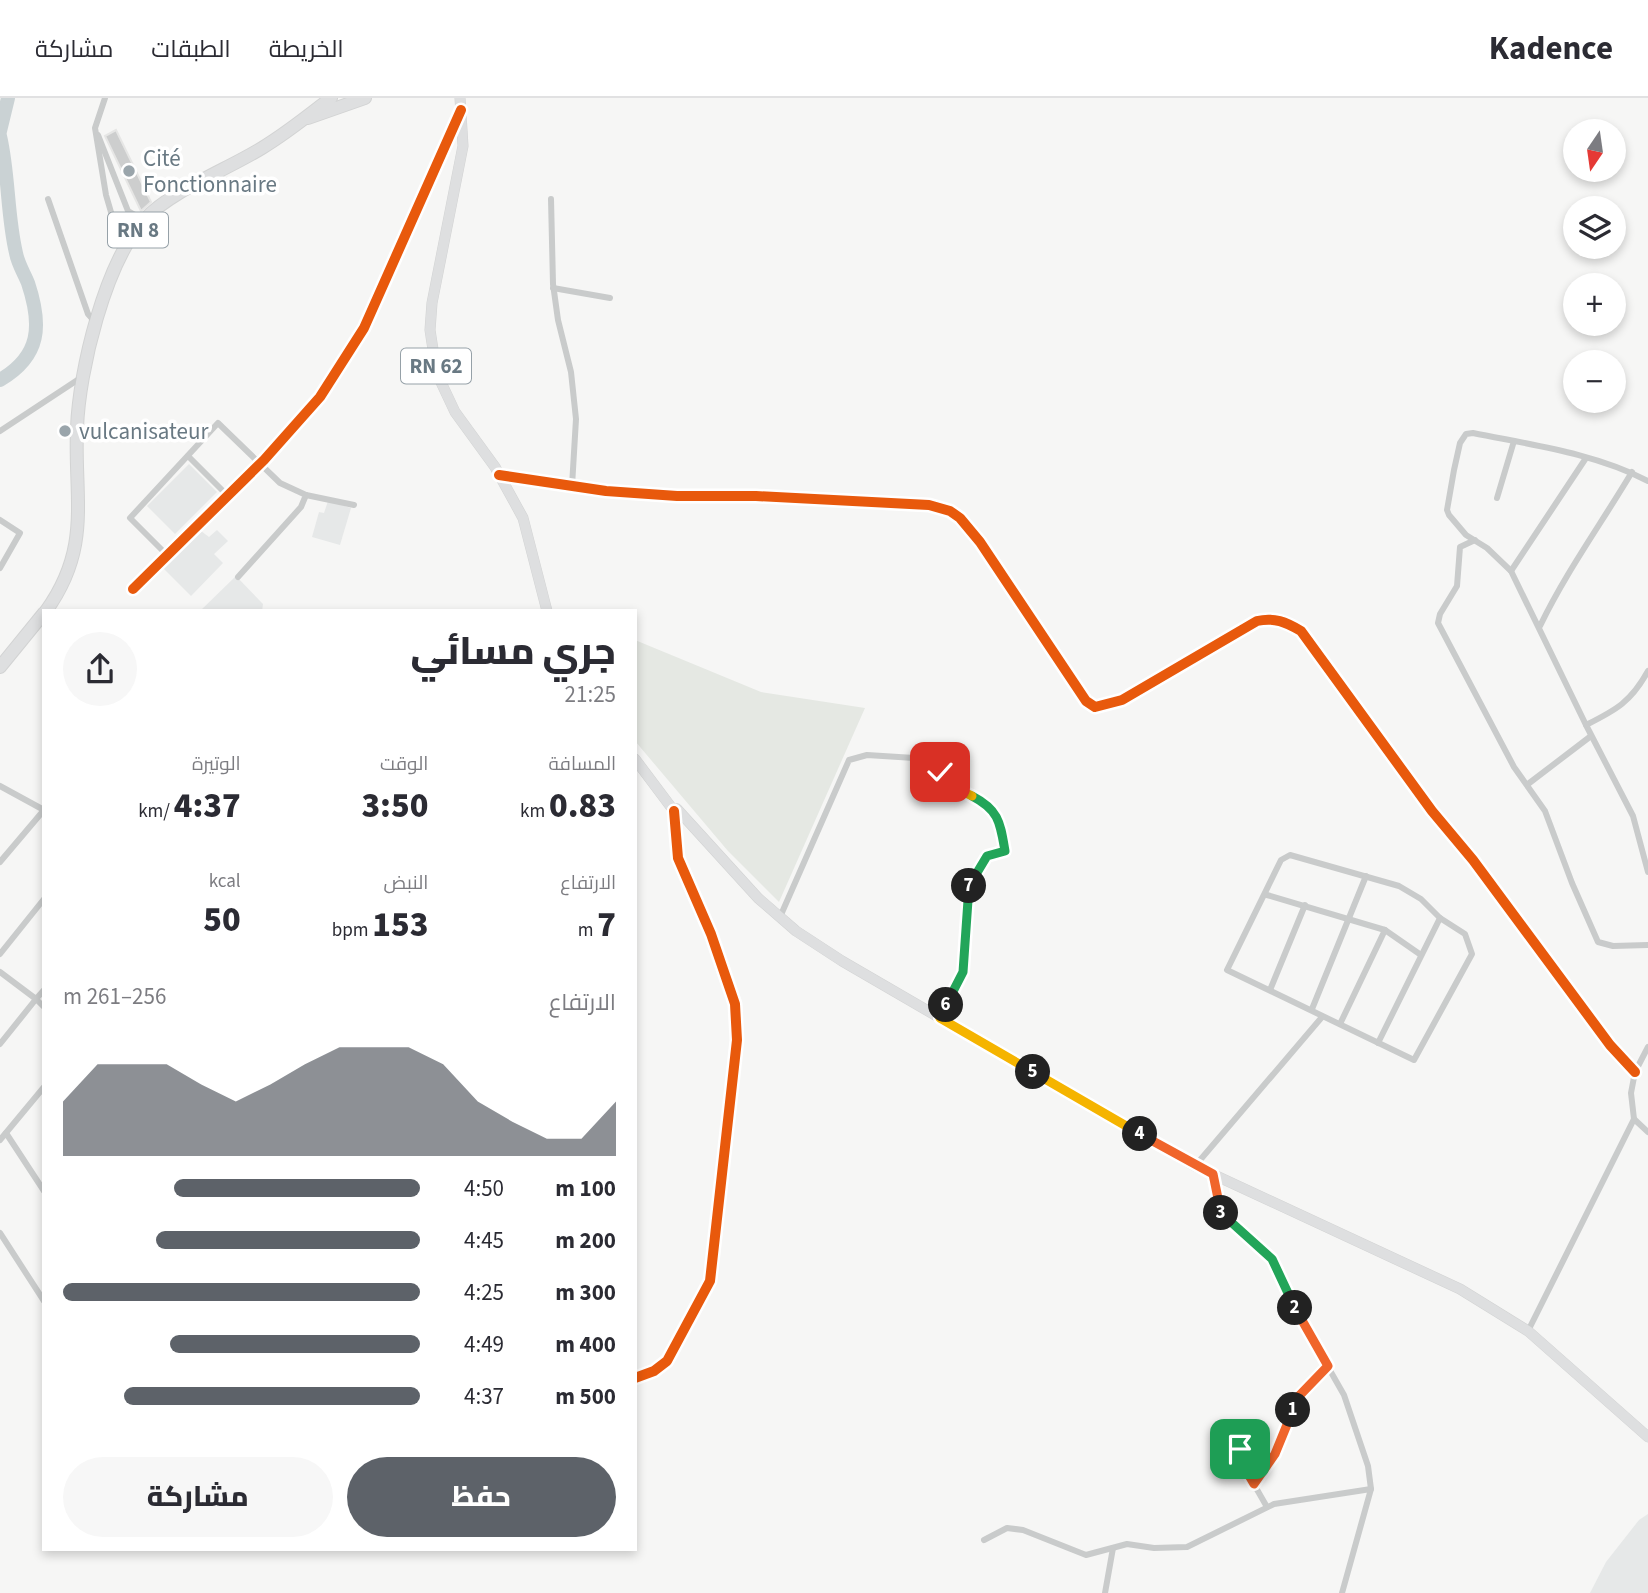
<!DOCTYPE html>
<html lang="ar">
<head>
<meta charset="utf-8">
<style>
	:root { --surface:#fff; --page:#f7f7f7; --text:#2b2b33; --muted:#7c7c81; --line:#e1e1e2; --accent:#5d6269 }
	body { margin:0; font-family:"Source Sans 3",Cairo,sans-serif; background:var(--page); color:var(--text); direction:rtl; height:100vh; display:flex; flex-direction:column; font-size:26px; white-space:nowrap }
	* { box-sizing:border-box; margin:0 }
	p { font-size:23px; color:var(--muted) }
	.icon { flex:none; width:38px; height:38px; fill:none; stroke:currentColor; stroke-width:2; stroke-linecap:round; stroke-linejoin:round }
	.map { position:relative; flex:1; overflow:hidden; direction:ltr }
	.details { position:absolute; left:42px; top:511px; width:595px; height:942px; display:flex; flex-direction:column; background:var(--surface); border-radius:0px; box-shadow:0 4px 10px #0003; direction:rtl }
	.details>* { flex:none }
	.needle { width:46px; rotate:193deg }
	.tools { position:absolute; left:1563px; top:21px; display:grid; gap:14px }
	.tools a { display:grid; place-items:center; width:63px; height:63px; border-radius:50%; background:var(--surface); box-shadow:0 4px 10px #0003; font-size:35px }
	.pin { position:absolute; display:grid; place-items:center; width:60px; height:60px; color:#fff; margin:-30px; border-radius:14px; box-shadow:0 4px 10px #0006 }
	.km { position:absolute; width:35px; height:35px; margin:-18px; border-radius:50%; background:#222; color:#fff; font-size:19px; line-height:35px; text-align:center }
	.round { display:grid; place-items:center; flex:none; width:74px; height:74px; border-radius:37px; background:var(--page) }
	.summary { display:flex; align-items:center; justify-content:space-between; height:119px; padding:0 21px }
	h1 { font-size:38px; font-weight:800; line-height:52px }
	.stats { display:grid; grid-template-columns:repeat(3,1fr); gap:10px; height:119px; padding:7px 21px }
	.stats div { display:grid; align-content:center }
	.stats b { font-size:35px; font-weight:800 }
	.stats small { font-size:19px; font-weight:400 }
	.stats p { font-size:19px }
	.chart { height:196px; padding:14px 21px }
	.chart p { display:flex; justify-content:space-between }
	.chart svg { width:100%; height:126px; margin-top:7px; fill:var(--accent); opacity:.7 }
	.button { display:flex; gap:14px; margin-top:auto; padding:14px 21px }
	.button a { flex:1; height:80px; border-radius:42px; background:var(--accent); color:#fff; font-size:28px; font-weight:800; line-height:80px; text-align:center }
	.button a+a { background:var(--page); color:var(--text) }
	ul { padding:0 21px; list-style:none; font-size:23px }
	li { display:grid; grid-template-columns:112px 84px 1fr; align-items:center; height:52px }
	li i { height:18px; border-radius:9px; background:var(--accent) }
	header { display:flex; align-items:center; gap:42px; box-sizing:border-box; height:98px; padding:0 35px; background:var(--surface); border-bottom:2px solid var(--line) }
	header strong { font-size:33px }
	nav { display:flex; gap:38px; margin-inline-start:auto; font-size:24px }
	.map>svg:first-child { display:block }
</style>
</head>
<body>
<header>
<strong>Kadence</strong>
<nav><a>الخريطة</a><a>الطبقات</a><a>مشاركة</a></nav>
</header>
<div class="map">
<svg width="1648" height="1495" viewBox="0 0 1648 1495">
	<rect width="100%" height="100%" fill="#f6f6f5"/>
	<g fill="#e6e8e8">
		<path d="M189 366 217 394 175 436 147 408Z"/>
		<path d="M328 403 351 410 340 447 312 439 319 414 324 415Z"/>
		<path d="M217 432 228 443 214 456 223 465 191 498 162 469 201 433 209 439Z"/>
		<path d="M236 478 263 506 262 513H200Z"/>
		<path d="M1648 1416V1495H1590L1606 1464 1639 1422Z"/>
	</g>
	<path fill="#e5e8e3" d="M635 542 761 594 865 610 779 804 728 753 635 643Z"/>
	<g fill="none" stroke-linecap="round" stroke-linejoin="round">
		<g stroke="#cad2d4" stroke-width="14">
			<path d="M0 33 8 0"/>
			<path d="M0 38C9 77 7 117 16 155 18 166 24 175 28 185 42 227 41 258 0 282"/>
		</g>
	</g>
	<path fill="#cdcece" stroke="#e6e6e5" stroke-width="2" d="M116 32 151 104 141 113 105 38Z"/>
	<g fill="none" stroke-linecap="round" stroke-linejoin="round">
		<defs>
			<g id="primary">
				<path d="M460 0 463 48 432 205 430 232 434 258 439 280 455 314 495 369 523 420 547 513"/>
				<path d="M635 661 674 713 677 711 758 800 796 833 842 863 1195 1068 1460 1191 1528 1233 1648 1339"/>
			</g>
			<g id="highway">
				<path d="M308 20 365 0"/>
				<path d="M46 513C92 449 74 401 77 330 79 273 105 164 145 121 171 93 228 71 262 50 287 35 309 17 331 0"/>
				<path d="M0 569 44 515"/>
			</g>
		</defs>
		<use href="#primary" stroke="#d2d3d3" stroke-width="11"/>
		<use href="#highway" stroke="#d2d3d3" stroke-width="14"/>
		<g stroke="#c9cbcb" stroke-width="6">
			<path d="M105 0 95 30 106 97 120 145 125 149"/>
			<path d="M98 37 128 113 144 122"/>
			<path d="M48 101 88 216 96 225"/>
			<path d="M551 101 553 186 558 222 571 274 576 321 572 388"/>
			<path d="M115 120 131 138"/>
			<path d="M553 190 610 200"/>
			<path d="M0 333 82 279"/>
			<path d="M188 358 228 398"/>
			<path d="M499 377 606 393 677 398H756L929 407 950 413 960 420 980 444 1086 603 1095 609 1122 602 1257 523C1274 519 1286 524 1301 533L1432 713 1473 762 1610 947 1635 974"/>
			<path d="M306 397 354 407"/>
			<path d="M1497 400 1514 343"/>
			<path d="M0 422 20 435 0 470"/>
			<path d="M1475 442 1460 449 1457 488 1440 516 1438 525 1514 669 1545 713 1572 785 1598 844 1613 848 1648 847"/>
			<path d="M167 457 130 420 218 325 280 385 306 397 301 409 238 479"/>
			<path d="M1511 473 1586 360"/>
			<path d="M133 491 264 362 320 299 364 230 459 16"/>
			<path d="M1540 528C1566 474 1601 426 1632 374"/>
			<path d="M1648 573C1631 604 1616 612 1586 627L1633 718 1648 774"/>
			<path d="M1586 627 1511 473 1487 450 1466 437 1449 417 1447 412 1454 372 1460 345 1466 336 1473 335C1532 347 1594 355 1648 383"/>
			<path d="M1528 686 1591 638"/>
			<path d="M0 688 44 712 0 764"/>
			<path d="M1290 757 1399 788 1421 801 1440 820 1465 836 1472 856 1414 962 1227 872 1281 762Z"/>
			<path d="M1267 797 1385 832 1421 857"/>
			<path d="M780 819 849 662 867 657 930 661C938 668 941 681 950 687 990 715 994 695 1005 753L987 758 967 792 963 874 940 920"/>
			<path d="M0 856 44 801"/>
			<path d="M0 874 36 901 44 892"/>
			<path d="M1270 892 1305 807"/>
			<path d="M1312 911 1366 778"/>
			<path d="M1340 926 1385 832"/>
			<path d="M1378 945 1440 820"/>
			<path d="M0 946 36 901 44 909"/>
			<path d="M1634 1021 1648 1034"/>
			<path d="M6 1035 44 1093"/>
			<path d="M0 1042 44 989"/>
			<path d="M1195 1068 1322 919"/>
			<path d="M1213 1076 1219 1112 1272 1161 1299 1218 1344 1297 1368 1368 1371 1391 1342 1495"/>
			<path d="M0 1135 44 1203"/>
			<path d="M1528 1233 1634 1021 1631 995 1635 974 1648 949"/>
			<path d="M635 1280 654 1273 667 1263 710 1183 737 942 735 906 711 836 678 760 674 713"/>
			<path d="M1236 1337 1244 1369 1267 1409"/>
			<path d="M1254 1386 1275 1356 1299 1298 1328 1267"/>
			<path d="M984 1442 1007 1430 1023 1432 1086 1457 1127 1446 1154 1450 1187 1449 1274 1406 1371 1391"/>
			<path d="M1105 1495 1113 1450"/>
		</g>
		<use href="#primary" stroke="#dedfe0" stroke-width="10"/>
		<use href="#highway" stroke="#dedfe0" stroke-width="12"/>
		<defs>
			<g id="cycleway">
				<path d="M499 377 606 393 677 398H756L929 407 950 413 960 420 980 444 1086 603 1095 609 1122 602 1257 523C1274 519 1286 524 1301 533L1432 713 1473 762 1610 947 1635 974"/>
				<path d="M133 491 264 362 320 299 364 230 461 12"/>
				<path d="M635 1280 654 1273 667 1263 710 1183 737 942 735 906 711 836 678 760 674 713"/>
			</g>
		</defs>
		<use href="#cycleway" stroke="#fff" stroke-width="15"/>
		<use href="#cycleway" stroke="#e8590c" stroke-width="10"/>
	</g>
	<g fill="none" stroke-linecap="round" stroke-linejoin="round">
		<defs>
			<path id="split-1" d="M1240 1351 1244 1369 1254 1386 1275 1356 1293 1312"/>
			<path id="split-2" d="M1293 1312 1299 1298 1328 1268 1295 1210"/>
			<path id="split-3" d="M1221 1115 1272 1161 1295 1210"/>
			<path id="split-4" d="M1140 1036 1213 1076 1221 1115"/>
			<path id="split-5" d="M1033 974 1140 1036"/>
			<path id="split-6" d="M946 907 940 920 1033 974"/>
			<path id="split-7" d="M946 907 963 874 969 788"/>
			<path id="split-8" d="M969 788 987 758 1005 753C1000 724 999 712 972 698"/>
			<path id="split-9" d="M940 674 948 686 972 698"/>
		</defs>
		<use href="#split-1" stroke="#fff" stroke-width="14"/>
		<use href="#split-2" stroke="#fff" stroke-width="14"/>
		<use href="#split-3" stroke="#fff" stroke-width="14"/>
		<use href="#split-4" stroke="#fff" stroke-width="14"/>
		<use href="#split-5" stroke="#fff" stroke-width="14"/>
		<use href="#split-6" stroke="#fff" stroke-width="14"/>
		<use href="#split-7" stroke="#fff" stroke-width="14"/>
		<use href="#split-8" stroke="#fff" stroke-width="14"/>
		<use href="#split-9" stroke="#fff" stroke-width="14"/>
		<use href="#split-1" stroke="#f0652b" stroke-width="9"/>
		<use href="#split-2" stroke="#f0652b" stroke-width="9"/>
		<use href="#split-3" stroke="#22a559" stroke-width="9"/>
		<use href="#split-4" stroke="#f0652b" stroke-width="9"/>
		<use href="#split-5" stroke="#f5b400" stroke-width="9"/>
		<use href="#split-6" stroke="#f5b400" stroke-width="9"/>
		<use href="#split-7" stroke="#22a559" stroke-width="9"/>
		<use href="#split-8" stroke="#22a559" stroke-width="9"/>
		<use href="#split-9" stroke="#f5b400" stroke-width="9"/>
	</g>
	<g fill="#9aa5ab" stroke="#fff" stroke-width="2.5">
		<circle cx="129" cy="73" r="7"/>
		<circle cx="65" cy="333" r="7"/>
	</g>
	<g text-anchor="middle" stroke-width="7" stroke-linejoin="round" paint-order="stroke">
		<g fill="#fff" stroke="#96a1a8" stroke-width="2">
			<rect x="108" y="114.5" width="60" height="35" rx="5"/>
			<rect x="401" y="250.5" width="70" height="35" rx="5"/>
		</g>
		<g font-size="21" font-weight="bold" fill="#697983">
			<text x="138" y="139">RN 8</text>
			<text x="436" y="275">RN 62</text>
		</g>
		<g font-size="23" fill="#697983" stroke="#fff" text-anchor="start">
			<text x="143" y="68">Cité<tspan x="143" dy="26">Fonctionnaire</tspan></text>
			<text x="79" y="341">vulcanisateur</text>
		</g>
	</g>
</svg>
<div class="tools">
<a><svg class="needle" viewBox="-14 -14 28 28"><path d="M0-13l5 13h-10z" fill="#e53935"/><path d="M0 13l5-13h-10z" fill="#7c7c81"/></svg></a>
<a><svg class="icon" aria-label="layers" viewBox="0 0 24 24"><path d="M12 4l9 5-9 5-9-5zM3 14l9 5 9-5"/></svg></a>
<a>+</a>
<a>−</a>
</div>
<div class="pin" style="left:1240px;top:1351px;background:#1e9e55"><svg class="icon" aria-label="arrive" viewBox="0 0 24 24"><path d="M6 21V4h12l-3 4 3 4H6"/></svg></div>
<div class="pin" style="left:940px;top:674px;background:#d93025"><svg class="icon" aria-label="check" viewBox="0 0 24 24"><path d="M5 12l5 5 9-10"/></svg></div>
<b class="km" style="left:1293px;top:1312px">1</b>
<b class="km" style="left:1295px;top:1210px">2</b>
<b class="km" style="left:1221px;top:1115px">3</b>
<b class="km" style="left:1140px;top:1036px">4</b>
<b class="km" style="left:1033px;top:974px">5</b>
<b class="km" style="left:946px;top:907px">6</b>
<b class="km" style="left:969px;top:788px">7</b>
<section class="details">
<div class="summary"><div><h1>جري مسائي</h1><p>21:25</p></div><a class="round"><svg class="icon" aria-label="share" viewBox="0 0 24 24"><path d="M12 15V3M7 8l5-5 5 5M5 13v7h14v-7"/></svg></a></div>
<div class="stats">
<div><p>المسافة</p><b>0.83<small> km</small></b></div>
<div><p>الوقت</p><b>3:50</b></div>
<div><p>الوتيرة</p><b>4:37<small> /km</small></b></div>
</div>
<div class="stats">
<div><p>الارتفاع</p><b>7<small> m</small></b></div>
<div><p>النبض</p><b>153<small> bpm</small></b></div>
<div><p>kcal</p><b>50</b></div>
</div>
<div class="chart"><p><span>الارتفاع</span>256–261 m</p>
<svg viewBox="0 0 160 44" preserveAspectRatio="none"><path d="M0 44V25L10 12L20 12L30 12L40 19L50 25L60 19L70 12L80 6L90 6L100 6L110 12L120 25L130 32L140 38L150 38L160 25V44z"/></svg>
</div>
<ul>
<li><b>100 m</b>4:50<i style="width:69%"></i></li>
<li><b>200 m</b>4:45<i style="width:74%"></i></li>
<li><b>300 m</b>4:25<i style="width:100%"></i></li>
<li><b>400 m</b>4:49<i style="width:70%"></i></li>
<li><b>500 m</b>4:37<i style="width:83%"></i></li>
</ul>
<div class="button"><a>حفظ</a><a>مشاركة</a></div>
</section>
</div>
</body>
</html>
